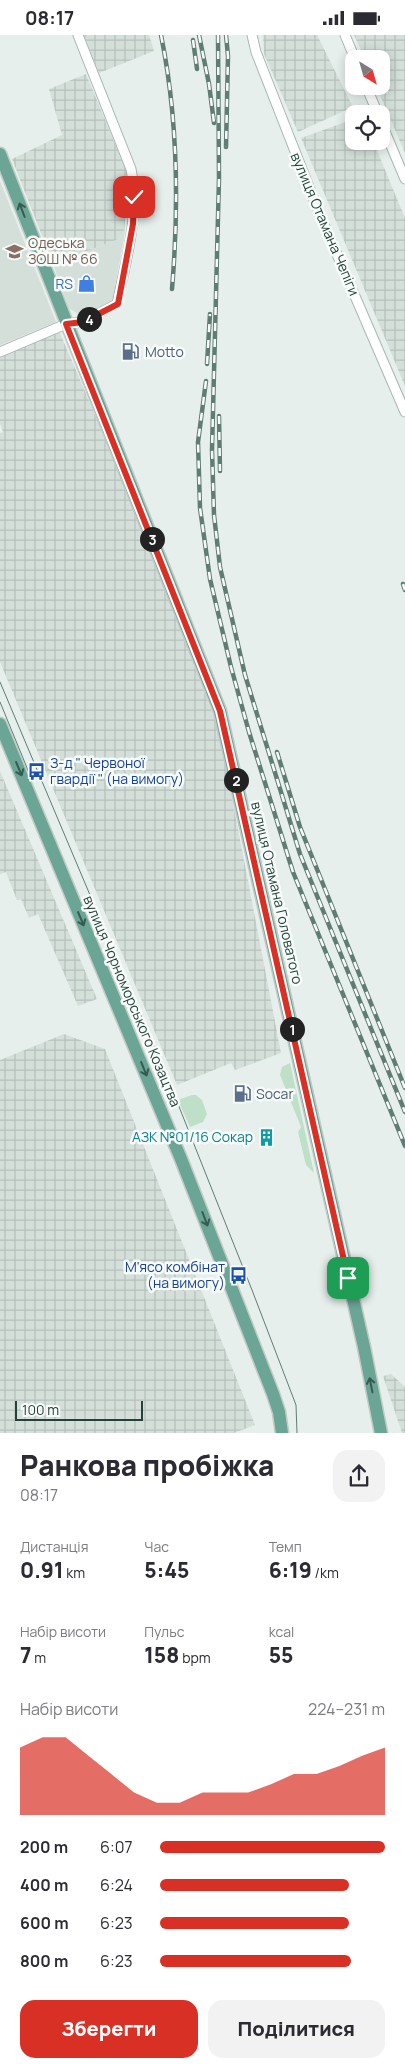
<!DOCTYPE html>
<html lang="uk">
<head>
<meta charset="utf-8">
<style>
	:root { --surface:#fff; --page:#f2f2f3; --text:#2b2b33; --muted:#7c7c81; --accent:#d93025 }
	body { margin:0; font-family:Manrope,sans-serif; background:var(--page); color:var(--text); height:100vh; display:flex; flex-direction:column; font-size:19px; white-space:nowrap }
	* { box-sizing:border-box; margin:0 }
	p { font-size:16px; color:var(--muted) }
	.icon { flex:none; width:28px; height:28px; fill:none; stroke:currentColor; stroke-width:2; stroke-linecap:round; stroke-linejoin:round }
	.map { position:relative; height:1398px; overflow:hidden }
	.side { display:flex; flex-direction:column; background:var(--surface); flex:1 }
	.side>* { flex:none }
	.needle { width:32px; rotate:143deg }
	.controls { position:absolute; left:345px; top:15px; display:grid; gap:10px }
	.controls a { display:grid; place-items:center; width:45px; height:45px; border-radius:10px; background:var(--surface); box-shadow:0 2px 12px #0003; font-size:25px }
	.scale { position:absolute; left:15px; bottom:12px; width:128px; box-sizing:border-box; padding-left:5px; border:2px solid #24423a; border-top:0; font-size:14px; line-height:18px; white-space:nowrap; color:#24423a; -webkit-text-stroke:4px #f7fbf9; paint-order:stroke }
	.pin { position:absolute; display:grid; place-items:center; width:42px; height:42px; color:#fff; margin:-21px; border-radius:10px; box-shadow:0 2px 8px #0006 }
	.km { position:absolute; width:25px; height:25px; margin:-12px; border-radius:50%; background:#222; color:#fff; font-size:14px; line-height:25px; text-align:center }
	.round { display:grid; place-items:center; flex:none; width:52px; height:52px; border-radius:15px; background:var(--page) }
	.summary { display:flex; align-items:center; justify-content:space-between; height:85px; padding:0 20px }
	h1 { font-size:28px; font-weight:800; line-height:38px }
	.figures { display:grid; grid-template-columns:repeat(3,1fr); gap:8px; height:85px; padding:5px 20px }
	.figures div { display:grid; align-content:center }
	.figures b { font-size:21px; font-weight:800 }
	.figures small { font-size:14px; font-weight:400 }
	.figures p { font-size:14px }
	.chart { height:140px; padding:10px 20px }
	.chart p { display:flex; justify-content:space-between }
	.chart svg { width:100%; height:90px; margin-top:5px; fill:var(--accent); opacity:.7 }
	.primary-button { display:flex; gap:10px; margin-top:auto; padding:10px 20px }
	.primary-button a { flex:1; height:58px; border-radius:15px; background:var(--accent); color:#fff; font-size:20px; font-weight:800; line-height:58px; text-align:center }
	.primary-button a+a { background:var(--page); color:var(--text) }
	ul { padding:0 20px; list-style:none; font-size:16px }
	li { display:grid; grid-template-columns:80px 60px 1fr; align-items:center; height:38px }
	li i { height:12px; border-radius:6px; background:var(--accent) }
	.status { display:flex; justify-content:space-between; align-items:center; height:35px; padding:0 25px; background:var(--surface); direction:ltr }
	.status svg { height:14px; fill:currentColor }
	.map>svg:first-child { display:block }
</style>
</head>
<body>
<div class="status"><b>08:17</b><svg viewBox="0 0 49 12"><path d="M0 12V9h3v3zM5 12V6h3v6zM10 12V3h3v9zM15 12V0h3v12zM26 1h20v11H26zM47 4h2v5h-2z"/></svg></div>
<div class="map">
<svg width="405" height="1398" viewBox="0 0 405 1398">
	<defs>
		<pattern id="industrial-grid" width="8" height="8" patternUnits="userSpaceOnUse" patternTransform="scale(1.25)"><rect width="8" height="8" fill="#d4dfda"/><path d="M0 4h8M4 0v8" fill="none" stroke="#b6c1bc"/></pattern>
	</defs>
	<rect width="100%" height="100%" fill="#e6efeb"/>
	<g fill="#d4dfda">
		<path d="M0 146 56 287 0 310Z"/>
		<path d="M124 202 112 268 83 282 69 273 53 229Z"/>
	</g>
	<g fill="url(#industrial-grid)">
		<path d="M84 0H149L154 16 99 38Z"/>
		<path d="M263 0H317L353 72 298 97 264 19Z"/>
		<path d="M354 0H405V118L376 51H381V24H365Z"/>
		<path d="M86 39 128 140 124 202 53 229 12 124 62 100 49 54Z"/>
		<path d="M354 84V106H373L405 183V351L301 103Z"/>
		<path d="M59 296 116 428 219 695 281 1018 235 1035 231 1028 177 1050 0 627V398L3 397 0 388V319Z"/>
		<path d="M0 736 97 964 78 971 38 879 29 883 21 864 17 865 6 837 0 839Z"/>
		<path d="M64 999 105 1014 255 1390 234 1398H0V1025Z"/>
		<path d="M391 1339 405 1352V1398H402L383 1341Z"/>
	</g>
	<g fill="#bfe0c8">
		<path d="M290 1028 314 1138 306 1130 298 1097 301 1092 280 1040 282 1032Z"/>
		<path d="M192 1060H196L202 1065 207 1079 203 1087 190 1092 178 1065Z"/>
	</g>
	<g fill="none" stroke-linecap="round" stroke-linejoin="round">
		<defs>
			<g id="minor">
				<path d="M252 0 256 17 320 180 405 377"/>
				<path d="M345 0 355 24"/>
				<path d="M366 51 378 79"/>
				<path d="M381 87 405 144"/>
				<path d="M0 317 66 289 83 287 117 269C126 225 140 179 131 134L78 0"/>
			</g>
			<g id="primary">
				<path d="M0 119 220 676 364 1312 381 1398"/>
				<path d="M0 689 181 1124 273 1359 279 1377 282 1398"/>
			</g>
		</defs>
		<use href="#minor" stroke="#a8b8b2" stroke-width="11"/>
		<use href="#primary" stroke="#c2cac8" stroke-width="15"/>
		<use href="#minor" stroke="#fff" stroke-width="9"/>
		<use href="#primary" stroke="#6aa596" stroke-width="12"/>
		<g stroke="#5f7d75" stroke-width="1">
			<path d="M0 647 172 1054 252 1255 296 1370 297 1398"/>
			<path d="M0 667 32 745"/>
		</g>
		<defs>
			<g id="rail">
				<path d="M161 0C178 83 179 170 172 254"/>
				<path d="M199 0 209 49 214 88"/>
				<path d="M218 0 219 143 212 415 214 480 220 532 245 640 300 819 405 1077"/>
				<path d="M226 0 228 21 226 112"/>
				<path d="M193 5 197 34"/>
				<path d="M207 329 210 279"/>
				<path d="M206 346 198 407 200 473 210 544 231 632 249 697 293 837 405 1111"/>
				<path d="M219 381 220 436"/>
				<path d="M403 549 405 555"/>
				<path d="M277 717 300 792 405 1053"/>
			</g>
		</defs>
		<use href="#rail" stroke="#5f7d75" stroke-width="4.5"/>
		<use href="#rail" stroke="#f7fbf9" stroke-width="2.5" stroke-dasharray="8" stroke-linecap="butt"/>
	</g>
	<defs><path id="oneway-shaft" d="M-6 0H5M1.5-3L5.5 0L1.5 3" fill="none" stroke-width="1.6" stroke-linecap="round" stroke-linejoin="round" transform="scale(1.25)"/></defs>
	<g stroke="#365b51">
		<use href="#oneway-shaft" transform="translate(22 175) rotate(-111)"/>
		<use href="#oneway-shaft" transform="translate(19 734) rotate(67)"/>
		<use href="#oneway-shaft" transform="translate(81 884) rotate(67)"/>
		<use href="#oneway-shaft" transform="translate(144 1034) rotate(68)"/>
		<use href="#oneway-shaft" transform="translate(205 1184) rotate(69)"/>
		<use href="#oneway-shaft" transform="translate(371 1350) rotate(-101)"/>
	</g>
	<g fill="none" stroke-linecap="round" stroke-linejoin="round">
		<defs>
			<path id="route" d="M134 162 133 189 118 269 83 287 66 289 220 676 348 1243"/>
		</defs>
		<use href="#route" stroke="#fff" stroke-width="10"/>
		<use href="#route" stroke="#d93025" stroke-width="6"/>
	</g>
	<defs>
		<symbol id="school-bare" viewBox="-9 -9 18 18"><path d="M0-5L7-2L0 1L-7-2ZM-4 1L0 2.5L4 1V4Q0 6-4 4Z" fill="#8d6e63" stroke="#f7fbf9" stroke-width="2.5" paint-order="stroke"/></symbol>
		<symbol id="shop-bare" viewBox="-9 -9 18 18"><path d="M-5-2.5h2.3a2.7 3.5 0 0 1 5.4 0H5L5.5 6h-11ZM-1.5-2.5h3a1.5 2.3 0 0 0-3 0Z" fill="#3f7fe0" stroke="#f7fbf9" stroke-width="2.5" paint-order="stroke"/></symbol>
		<symbol id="fuel-bare" viewBox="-9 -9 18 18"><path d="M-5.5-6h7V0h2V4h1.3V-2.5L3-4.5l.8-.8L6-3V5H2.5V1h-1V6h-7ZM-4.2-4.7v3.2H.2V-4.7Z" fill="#5c6f8a" stroke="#f7fbf9" stroke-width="2.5" paint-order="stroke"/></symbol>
		<symbol id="bus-bare" viewBox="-9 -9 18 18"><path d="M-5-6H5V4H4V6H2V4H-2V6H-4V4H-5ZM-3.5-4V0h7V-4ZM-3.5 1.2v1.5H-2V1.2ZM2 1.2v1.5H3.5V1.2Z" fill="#1a4fb4" stroke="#f7fbf9" stroke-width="2.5" paint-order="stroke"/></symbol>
		<symbol id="building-bare" viewBox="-9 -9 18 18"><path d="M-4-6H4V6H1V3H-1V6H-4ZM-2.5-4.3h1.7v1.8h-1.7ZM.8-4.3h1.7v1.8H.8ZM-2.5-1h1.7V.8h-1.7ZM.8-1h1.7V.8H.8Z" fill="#0f9aa8" stroke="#f7fbf9" stroke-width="2.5" paint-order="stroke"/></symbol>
	</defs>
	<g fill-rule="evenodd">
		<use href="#school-bare" x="2" y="204" width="25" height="25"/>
		<use href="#shop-bare" x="74" y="236" width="25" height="25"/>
		<use href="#fuel-bare" x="118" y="304" width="25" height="25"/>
		<use href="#bus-bare" x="24" y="724" width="25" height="25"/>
		<use href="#fuel-bare" x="230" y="1046" width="25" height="25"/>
		<use href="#building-bare" x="254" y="1090" width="25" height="25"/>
		<use href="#bus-bare" x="226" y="1228" width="25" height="25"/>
	</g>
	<g text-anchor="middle" stroke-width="5" stroke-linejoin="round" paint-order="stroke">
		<g font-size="14" fill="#24423a" stroke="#f7fbf9">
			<text transform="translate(325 189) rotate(67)" y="5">вулиця Отамана Чепіги</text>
			<text transform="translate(277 858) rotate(77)" y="5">вулиця Отамана Головатого</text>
			<text transform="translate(132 966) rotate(67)" y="5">вулиця Чорноморського Козацтва</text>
		</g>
		<g font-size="14" fill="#785e54" stroke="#f7fbf9" text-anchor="start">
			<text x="28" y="213">Одеська<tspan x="28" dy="16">ЗОШ № 66</tspan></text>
		</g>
		<g font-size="14" fill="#366cbe" stroke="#f7fbf9" text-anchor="end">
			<text x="73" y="254">RS</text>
		</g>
		<g font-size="14" fill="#4e5e75" stroke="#f7fbf9" text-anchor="start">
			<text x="145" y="322">Motto</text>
			<text x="256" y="1064">Socar</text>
		</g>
		<g font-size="14" fill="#164399" stroke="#f7fbf9" text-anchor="start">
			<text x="50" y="733">З-д " Червоної<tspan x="50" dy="16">гвардії " (на вимогу)</tspan></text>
			<text x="225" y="1237" text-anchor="end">М'ясо комбінат<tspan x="225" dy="16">(на вимогу)</tspan></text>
		</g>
		<g font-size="14" fill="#0d838f" stroke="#f7fbf9" text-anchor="end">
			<text x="253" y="1107">АЗК №01/16 Сокар</text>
		</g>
	</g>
</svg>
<div class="controls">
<a><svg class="needle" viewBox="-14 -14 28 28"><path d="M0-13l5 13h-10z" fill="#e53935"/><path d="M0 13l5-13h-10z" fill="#7c7c81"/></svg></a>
<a><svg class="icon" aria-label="locate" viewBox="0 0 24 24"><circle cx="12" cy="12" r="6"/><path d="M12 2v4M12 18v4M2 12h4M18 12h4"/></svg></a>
</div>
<div class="scale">100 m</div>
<div class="pin" style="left:348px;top:1243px;background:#1e9e55"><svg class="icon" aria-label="arrive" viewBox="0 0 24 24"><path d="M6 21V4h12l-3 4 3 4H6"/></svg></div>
<div class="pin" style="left:134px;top:162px;background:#d93025"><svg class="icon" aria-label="check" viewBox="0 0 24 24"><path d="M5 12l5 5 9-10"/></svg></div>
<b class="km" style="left:292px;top:994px">1</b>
<b class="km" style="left:236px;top:745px">2</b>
<b class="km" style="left:152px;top:504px">3</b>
<b class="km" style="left:89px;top:284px">4</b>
</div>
<section class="side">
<div class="summary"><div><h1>Ранкова пробіжка</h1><p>08:17</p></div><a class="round"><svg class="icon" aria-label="share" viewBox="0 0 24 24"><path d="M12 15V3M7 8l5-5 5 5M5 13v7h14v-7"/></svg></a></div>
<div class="figures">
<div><p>Дистанція</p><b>0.91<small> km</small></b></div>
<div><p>Час</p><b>5:45</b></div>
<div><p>Темп</p><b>6:19<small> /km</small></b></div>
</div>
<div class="figures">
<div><p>Набір висоти</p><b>7<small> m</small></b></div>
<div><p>Пульс</p><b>158<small> bpm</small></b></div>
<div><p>kcal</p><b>55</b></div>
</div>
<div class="chart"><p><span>Набір висоти</span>224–231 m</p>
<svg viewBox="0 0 160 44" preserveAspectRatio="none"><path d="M0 44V11L10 6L20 6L30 15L40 24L50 33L60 38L70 38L80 33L90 33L100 33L110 29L120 24L130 24L140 20L150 15L160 11V44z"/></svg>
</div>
<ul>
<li><b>200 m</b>6:07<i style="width:100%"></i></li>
<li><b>400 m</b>6:24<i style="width:84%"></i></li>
<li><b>600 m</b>6:23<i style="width:84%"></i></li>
<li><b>800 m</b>6:23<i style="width:85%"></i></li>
</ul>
<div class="primary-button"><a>Зберегти</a><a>Поділитися</a></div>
</section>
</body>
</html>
